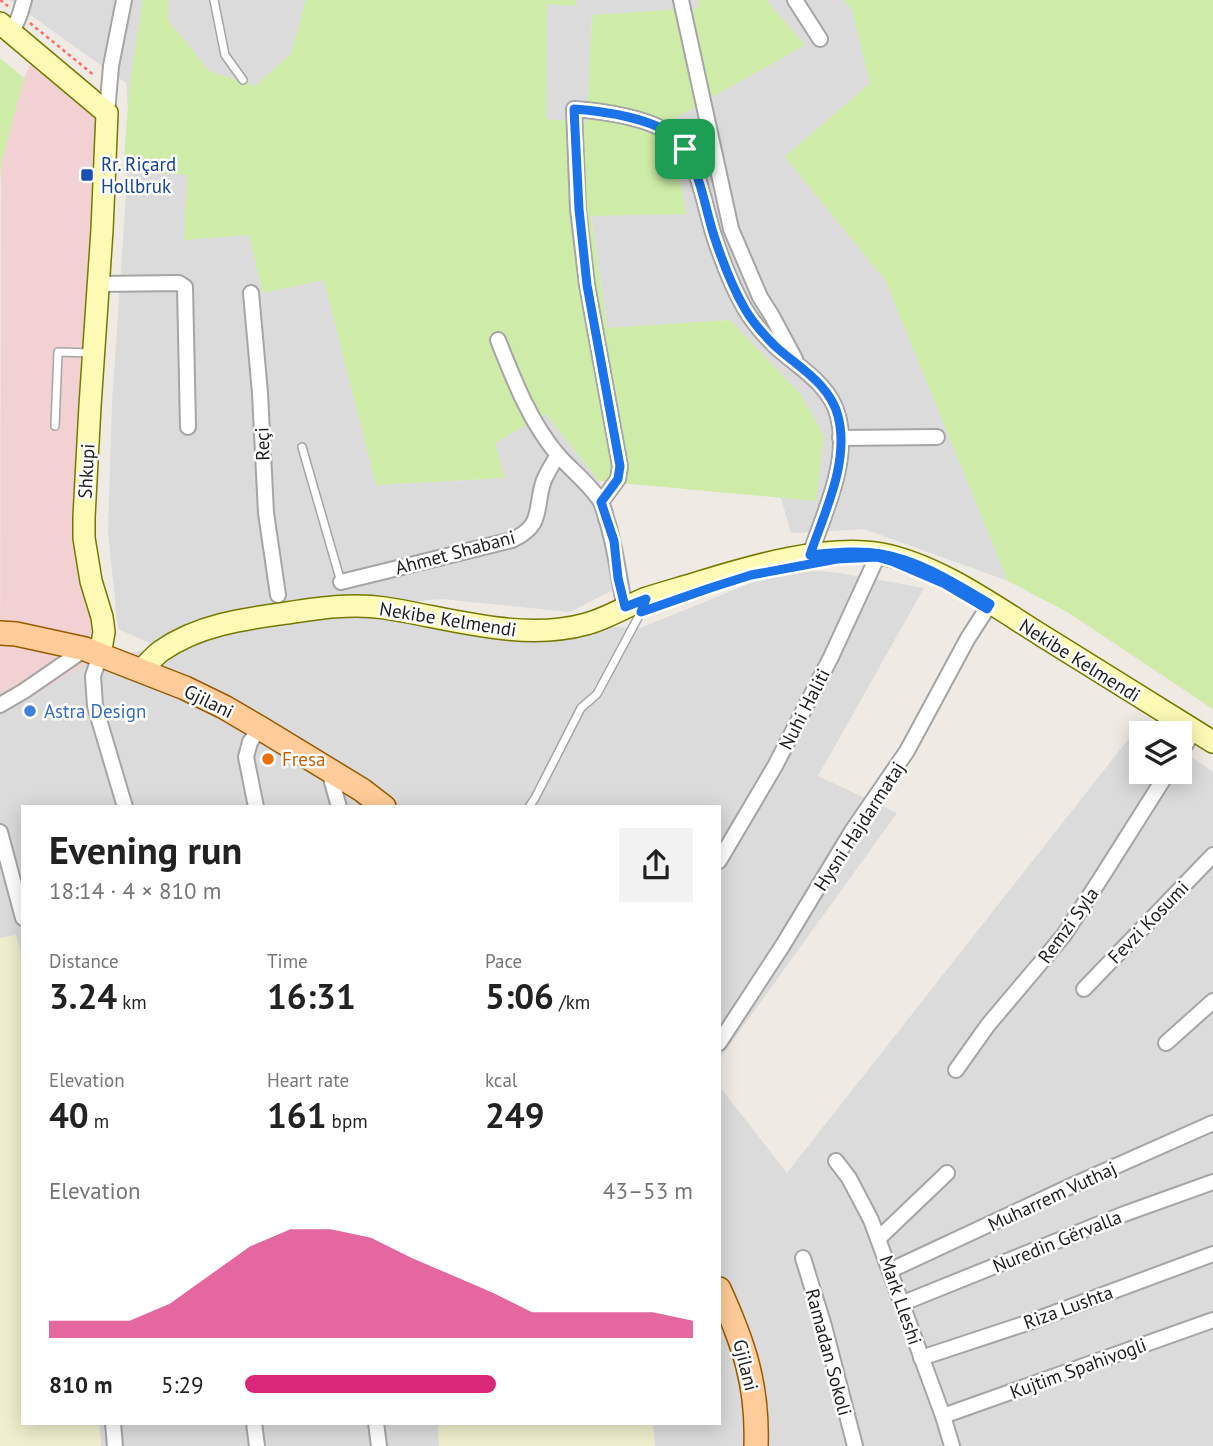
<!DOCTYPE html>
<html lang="en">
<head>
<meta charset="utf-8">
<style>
	:root { --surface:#fff; --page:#f2f2f2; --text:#222; --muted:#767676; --accent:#db2777 }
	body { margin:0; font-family:"PT Sans",sans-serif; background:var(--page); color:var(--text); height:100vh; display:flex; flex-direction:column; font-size:26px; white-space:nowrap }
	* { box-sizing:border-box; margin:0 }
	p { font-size:23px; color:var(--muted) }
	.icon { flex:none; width:38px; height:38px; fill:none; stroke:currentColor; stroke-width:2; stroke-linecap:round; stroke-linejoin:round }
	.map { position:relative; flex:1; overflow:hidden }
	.side { position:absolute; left:21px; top:805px; width:700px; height:620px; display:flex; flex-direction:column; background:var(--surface); border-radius:0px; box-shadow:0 4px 18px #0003 }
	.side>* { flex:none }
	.fabs { position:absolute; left:1129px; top:721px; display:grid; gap:14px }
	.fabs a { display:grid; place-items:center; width:63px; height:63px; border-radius:0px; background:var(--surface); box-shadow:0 4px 18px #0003; font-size:35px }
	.pin { position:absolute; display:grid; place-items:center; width:60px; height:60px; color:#fff; margin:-30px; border-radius:14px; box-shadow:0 4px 10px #0006 }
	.round { display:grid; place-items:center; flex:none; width:74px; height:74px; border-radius:0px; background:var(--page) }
	.summary { display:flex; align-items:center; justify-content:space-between; height:119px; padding:0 28px }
	h1 { font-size:38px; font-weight:700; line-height:52px }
	.metrics { display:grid; grid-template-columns:repeat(3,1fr); gap:10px; height:119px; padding:7px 28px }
	.metrics div { display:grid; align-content:center }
	.metrics b { font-size:35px; font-weight:700 }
	.metrics small { font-size:19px; font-weight:400 }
	.metrics p { font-size:19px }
	.chart { height:196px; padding:14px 28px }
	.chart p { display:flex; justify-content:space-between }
	.chart svg { width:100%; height:126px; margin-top:7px; fill:var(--accent); opacity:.7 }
	ul { padding:0 28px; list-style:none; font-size:23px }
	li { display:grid; grid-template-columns:112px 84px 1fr; align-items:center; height:52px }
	li i { height:18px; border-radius:9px; background:var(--accent) }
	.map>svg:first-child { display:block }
</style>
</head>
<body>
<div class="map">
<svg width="1213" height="1446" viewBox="0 0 1213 1446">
	<rect width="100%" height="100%" fill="#efeae3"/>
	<g fill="#dcdbdb">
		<path d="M9 0H341L249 235 263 293 324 280 377 485 505 478 494 443 546 414 599 481 630 581 570 612 442 599 387 604 553 624 640 628 789 568 840 573 924 588 818 776 897 813 719 1060V807H23V967L0 938V706L96 658 196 642 217 631 152 644 118 629 108 532 112 403 130 134 126 83Z"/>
		<path d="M577 0H698V8L592 15 587 123 546 119 547 4 574 6Z"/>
		<path d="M766 0H844L852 10 870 83 785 157 885 280 1008 581 864 529 791 533 730 320 607 328 591 215 686 214 670 121 805 45Z"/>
		<path d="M1141 723 1157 733H1141V772H1180V749L1213 772V1446H651L650 1423H719V1086L787 1173Z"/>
		<path d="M99 1423H438L439 1446H101Z"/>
	</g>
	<path fill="#f1d1d2" d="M36 53 107 113 91 581 96 658 16 706 0 713 1 164 24 78Z"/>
	<g fill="#efefcd">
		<path d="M16 935 23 962V1423H99L101 1446H0V938Z"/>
		<path d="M438 1423H653L655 1446H439Z"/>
	</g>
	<g fill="#ceeca7">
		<path d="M143 0H168V20L209 71 255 86 291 54 306 0H577L575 6 547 4 546 119 587 123 592 15 698 8V0H766L805 45 670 121 686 214 591 216 607 328 730 320 801 395 824 436 816 501 599 481 546 414 495 443 505 478 376 485 324 280 263 293 249 235 184 240 187 175 123 171 130 81Z"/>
		<path d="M844 0H1213V709L1069 613 1008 581 885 280 785 157 870 83 852 10Z"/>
		<path d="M0 58 24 78 1 164 0 181Z"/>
	</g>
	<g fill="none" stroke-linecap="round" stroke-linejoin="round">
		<defs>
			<g id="lane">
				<path d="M214 0 225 55 243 80"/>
				<path d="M55 426 58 352 92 353"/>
				<path d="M302 447 341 582"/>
				<path d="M529 807 535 798 581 708 597 694 641 612 645 603"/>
			</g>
			<g id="street">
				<path d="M681 0 731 229 760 297 772 316 795 359"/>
				<path d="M795 0 820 39"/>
				<path d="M12 33 20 14 24 0"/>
				<path d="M107 113 111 66 124 0"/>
				<path d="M99 284 179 283 185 287 188 427"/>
				<path d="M251 293 260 393 266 513 278 595"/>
				<path d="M498 340C514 380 529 420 557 454 571 470 590 484 601 502 603 507 605 513 606 518 616 547 618 577 625 607"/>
				<path d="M840 438 937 437"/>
				<path d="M601 502 618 479 620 466 587 285 578 209 574 109C602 111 655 118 675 138 699 161 704 205 714 236 722 260 732 287 745 309 753 323 764 335 775 346 798 367 830 384 838 416 850 461 824 513 810 555"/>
				<path d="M341 582 512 540C545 525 534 508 544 480 548 471 553 463 558 455"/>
				<path d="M100 655 93 676 95 706 125 807"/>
				<path d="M0 705 24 691 85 649"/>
				<path d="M1180 754 1194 730"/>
				<path d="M329 771 339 807"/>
				<path d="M256 807 246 757 250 742 260 728"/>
				<path d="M0 832 23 918"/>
				<path d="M719 861 775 766 831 657 879 553"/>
				<path d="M1084 989 1213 855"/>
				<path d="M719 1043 783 945 852 831 907 751 968 638 990 604"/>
				<path d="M1166 1043 1213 1001"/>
				<path d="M956 1070 988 1025 1064 935 1101 878 1168 772"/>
				<path d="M836 1161 849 1178 871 1220 943 1416 952 1446"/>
				<path d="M879 1238 947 1173"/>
				<path d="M803 1258 824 1326 855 1446"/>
				<path d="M891 1270 1071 1186 1213 1123"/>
				<path d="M903 1303 1124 1214 1213 1182"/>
				<path d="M921 1358 1027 1323 1213 1254"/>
				<path d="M943 1416 1213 1320"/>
				<path d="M113 1423 115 1446"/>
				<path d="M254 1423 257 1446"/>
				<path d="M376 1423 379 1446"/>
			</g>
			<g id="secondary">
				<path d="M0 23 107 113 102 230 90 406 84 517V538L91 581 102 617 104 632 100 655"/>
				<path d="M140 671C147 665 153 657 161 651 198 625 243 619 287 613 319 608 352 603 385 608 449 618 522 642 586 624 606 619 625 607 644 599 662 593 681 588 700 582 752 566 826 544 882 554 938 565 993 605 1041 635 1098 671 1156 706 1213 742"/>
			</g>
			<g id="primary">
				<path d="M0 633 16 634 85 649 185 688 224 707 260 728 362 790 384 807"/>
				<path d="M719 1289C744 1344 758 1385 756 1446"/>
			</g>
		</defs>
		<use href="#lane" stroke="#a5a5a5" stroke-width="10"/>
		<use href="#street" stroke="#a5a5a5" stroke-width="18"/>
		<use href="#secondary" stroke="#757900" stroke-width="24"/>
		<use href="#primary" stroke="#975a00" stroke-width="26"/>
		<g stroke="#ff6964" stroke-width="2.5" stroke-dasharray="3.5 3.5" stroke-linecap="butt">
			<path d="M0 0 8 6"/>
			<path d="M30 23 95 76"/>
		</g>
		<use href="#lane" stroke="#fff" stroke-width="7"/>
		<use href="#street" stroke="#fff" stroke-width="14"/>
		<use href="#secondary" stroke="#fcfab4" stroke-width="21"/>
		<use href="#primary" stroke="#ffcb98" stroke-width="23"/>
	</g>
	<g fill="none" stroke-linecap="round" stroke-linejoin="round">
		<defs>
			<path id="route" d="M574 109C601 111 655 118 675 138 699 161 704 205 714 236 722 260 732 287 745 309 753 323 764 335 775 346 798 367 830 384 838 416 850 462 824 513 810 555 833 553 858 550 881 554 921 561 956 584 990 604L987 609 943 583 894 562 877 557 837 559 751 575 710 588 641 612 646 599 625 607 618 578 614 541 601 502 618 479 620 466 587 285 579 209Z"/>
		</defs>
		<use href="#route" stroke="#fff" stroke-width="14"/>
		<use href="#route" stroke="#1a73e8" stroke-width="9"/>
	</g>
	<rect fill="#1a4fb4" stroke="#fff" stroke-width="2.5" x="80" y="168" width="14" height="14" rx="3.5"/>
	<circle fill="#3f7fe0" stroke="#fff" stroke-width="2.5" cx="30" cy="711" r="7"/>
	<circle fill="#e8710a" stroke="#fff" stroke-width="2.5" cx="268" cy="759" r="7"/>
	<g text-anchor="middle" stroke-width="5" stroke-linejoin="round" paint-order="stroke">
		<g font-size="19" fill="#164399" stroke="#fff" text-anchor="start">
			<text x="101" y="171">Rr. Riçard<tspan x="101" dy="22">Hollbruk</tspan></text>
		</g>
		<g font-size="19" fill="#1e1e1e" stroke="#fff">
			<text transform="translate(262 444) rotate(-92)" y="7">Reçi</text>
			<text transform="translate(86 471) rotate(-87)" y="7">Shkupi</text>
			<text transform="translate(455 552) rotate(-15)" y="7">Ahmet Shabani</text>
			<text transform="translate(448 619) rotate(9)" y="7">Nekibe Kelmendi</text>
			<text transform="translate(1080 660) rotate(32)" y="7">Nekibe Kelmendi</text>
			<text transform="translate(209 701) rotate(26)" y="7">Gjilani</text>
			<text transform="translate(804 709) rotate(-63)" y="7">Nuhi Haliti</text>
			<text transform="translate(859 826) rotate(-57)" y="7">Hysni Hajdarmataj</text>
			<text transform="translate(1148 922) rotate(-46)" y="7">Fevzi Kosumi</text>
			<text transform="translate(1068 925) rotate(-54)" y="7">Remzi Syla</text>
			<text transform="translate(1052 1196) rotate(-25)" y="7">Muharrem Vuthaj</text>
			<text transform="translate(1057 1241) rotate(-22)" y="7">Nuredin Gërvalla</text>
			<text transform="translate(901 1300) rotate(71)" y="7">Mark Lleshi</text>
			<text transform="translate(1068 1307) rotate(-20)" y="7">Riza Lushta</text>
			<text transform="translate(829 1352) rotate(75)" y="7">Ramadan Sokoli</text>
			<text transform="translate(746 1365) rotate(76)" y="7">Gjilani</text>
			<text transform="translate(1078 1368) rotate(-20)" y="7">Kujtim Spahivogli</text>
		</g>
		<g font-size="19" fill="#366cbe" stroke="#fff" text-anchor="start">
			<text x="44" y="718">Astra Design</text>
		</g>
		<g font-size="19" fill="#c56008" stroke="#fff" text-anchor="start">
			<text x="282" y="766">Fresa</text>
		</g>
	</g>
</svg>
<div class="fabs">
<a><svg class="icon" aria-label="layers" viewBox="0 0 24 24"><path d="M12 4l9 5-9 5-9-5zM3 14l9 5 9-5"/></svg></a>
</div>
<div class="pin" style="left:685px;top:149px;background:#1e9e55"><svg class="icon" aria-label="arrive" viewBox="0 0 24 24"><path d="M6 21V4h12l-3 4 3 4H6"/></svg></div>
<section class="side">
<div class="summary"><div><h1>Evening run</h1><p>18:14 · 4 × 810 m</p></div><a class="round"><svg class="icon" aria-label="share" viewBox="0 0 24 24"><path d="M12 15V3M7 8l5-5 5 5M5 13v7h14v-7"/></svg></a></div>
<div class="metrics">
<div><p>Distance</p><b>3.24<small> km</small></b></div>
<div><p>Time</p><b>16:31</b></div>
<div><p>Pace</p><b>5:06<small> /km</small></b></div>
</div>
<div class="metrics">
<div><p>Elevation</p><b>40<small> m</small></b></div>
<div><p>Heart rate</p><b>161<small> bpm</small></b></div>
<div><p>kcal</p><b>249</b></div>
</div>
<div class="chart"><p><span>Elevation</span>43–53 m</p>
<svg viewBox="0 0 160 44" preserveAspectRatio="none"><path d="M0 44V38L10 38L20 38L30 32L40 22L50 12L60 6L70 6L80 9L90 16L100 22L110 28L120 35L130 35L140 35L150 35L160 38V44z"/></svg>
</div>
<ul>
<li><b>810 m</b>5:29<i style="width:56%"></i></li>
</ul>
</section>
</div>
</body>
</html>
